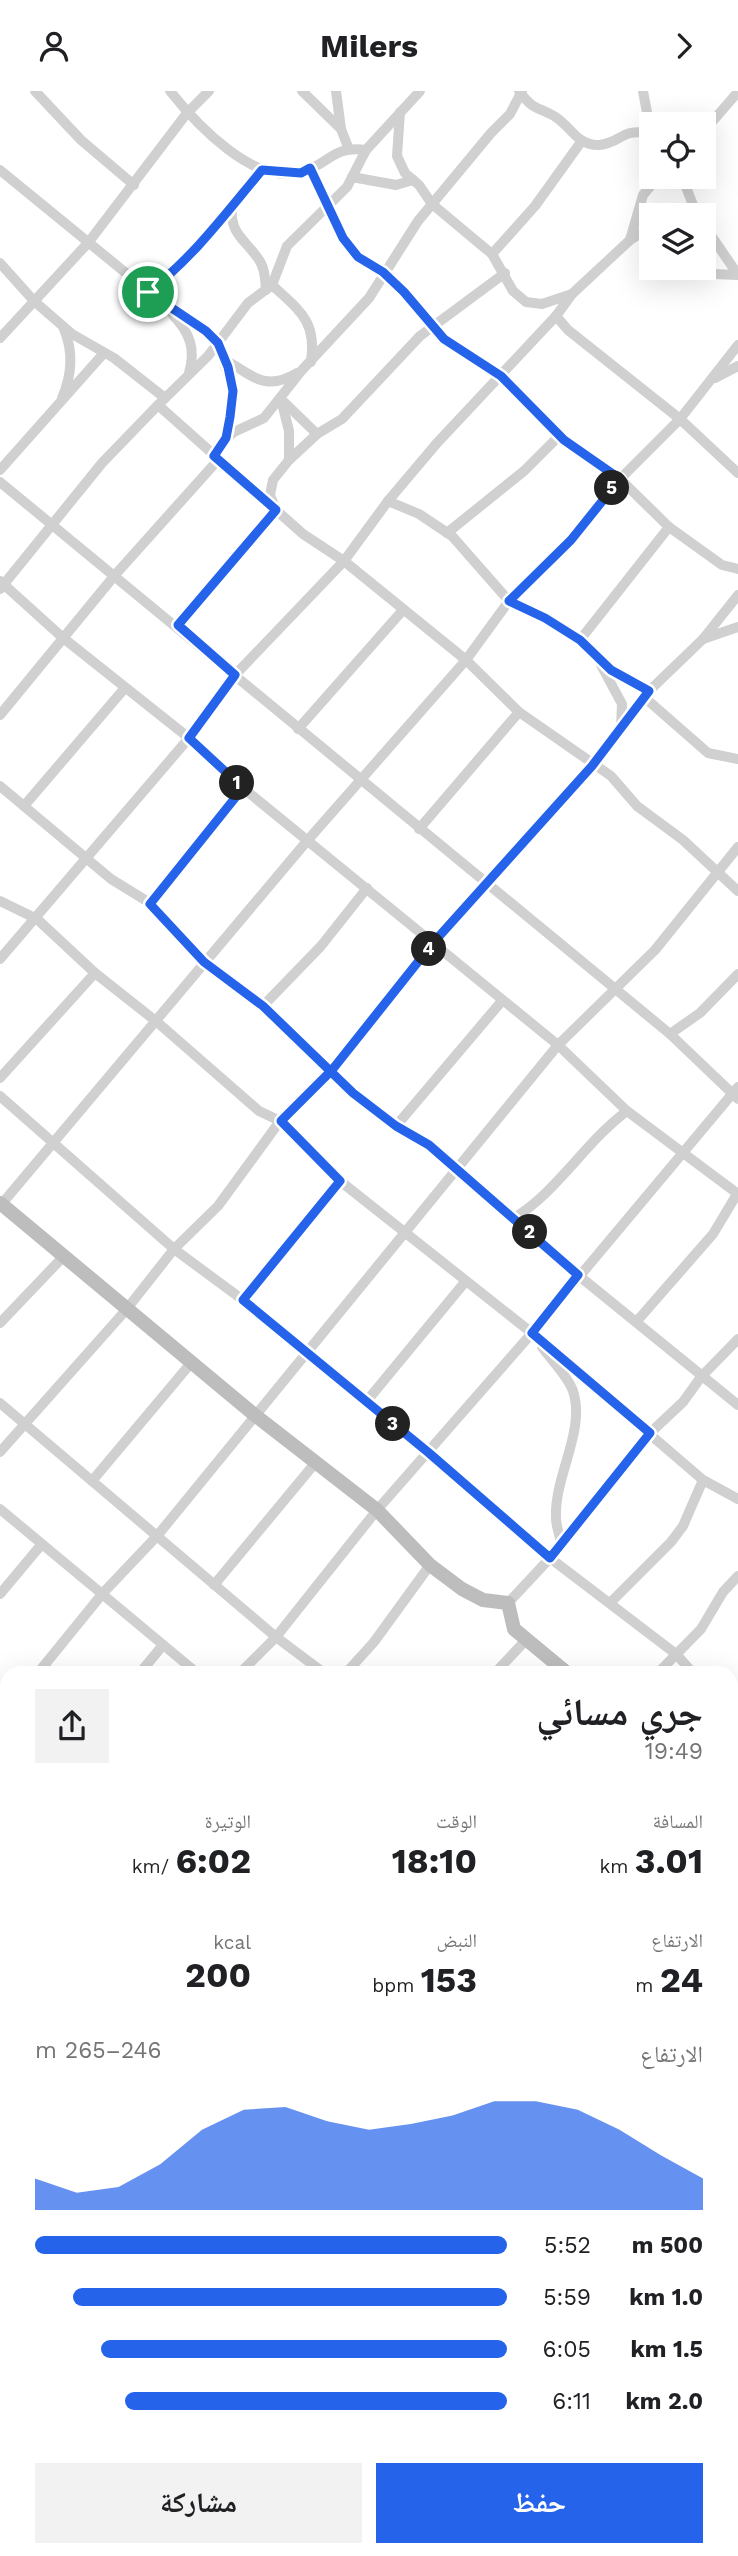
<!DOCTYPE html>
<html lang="ar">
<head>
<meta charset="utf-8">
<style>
	:root { --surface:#fff; --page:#f2f2f2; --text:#202124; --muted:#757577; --accent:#2563eb }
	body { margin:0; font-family:"Work Sans","Noto Naskh Arabic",sans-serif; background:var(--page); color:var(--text); direction:rtl; height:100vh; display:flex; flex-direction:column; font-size:26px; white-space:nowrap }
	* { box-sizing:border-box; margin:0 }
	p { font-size:23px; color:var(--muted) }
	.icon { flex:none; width:38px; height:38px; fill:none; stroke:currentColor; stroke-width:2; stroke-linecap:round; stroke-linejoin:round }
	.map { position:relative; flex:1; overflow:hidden; direction:ltr }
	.side { position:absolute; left:0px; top:1575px; width:738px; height:891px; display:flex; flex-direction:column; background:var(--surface); border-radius:21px 21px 0 0; box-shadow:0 7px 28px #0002; direction:rtl }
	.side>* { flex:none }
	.buttons { position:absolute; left:639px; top:21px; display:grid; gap:14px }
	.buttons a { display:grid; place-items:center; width:77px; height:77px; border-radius:0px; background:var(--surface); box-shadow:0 7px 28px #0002; font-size:35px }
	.pin { position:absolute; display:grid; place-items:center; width:60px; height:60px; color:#fff; margin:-30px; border:4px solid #fff; border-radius:50%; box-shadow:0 2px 7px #0007 }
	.km { position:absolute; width:35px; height:35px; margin:-18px; border-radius:50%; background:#222; color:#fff; font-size:19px; line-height:35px; text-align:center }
	.round { display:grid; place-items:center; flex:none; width:74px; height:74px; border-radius:0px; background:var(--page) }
	.headline { display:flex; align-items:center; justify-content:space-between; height:119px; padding:0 35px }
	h1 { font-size:38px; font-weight:700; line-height:52px }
	.figures { display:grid; grid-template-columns:repeat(3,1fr); gap:10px; height:119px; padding:7px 35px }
	.figures div { display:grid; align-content:center }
	.figures b { font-size:35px; font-weight:700 }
	.figures small { font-size:19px; font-weight:400 }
	.figures p { font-size:19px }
	.chart { height:196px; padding:14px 35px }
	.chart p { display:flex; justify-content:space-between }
	.chart svg { width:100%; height:126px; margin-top:7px; fill:var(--accent); opacity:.7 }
	.cta { display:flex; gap:14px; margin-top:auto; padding:14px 35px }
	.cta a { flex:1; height:80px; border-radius:0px; background:var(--accent); color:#fff; font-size:28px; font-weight:700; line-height:80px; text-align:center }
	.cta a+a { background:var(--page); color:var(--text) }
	ul { padding:0 35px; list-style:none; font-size:23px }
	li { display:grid; grid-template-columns:112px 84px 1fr; align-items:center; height:52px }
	li i { height:18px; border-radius:9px; background:var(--accent) }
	header { display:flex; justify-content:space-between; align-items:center; height:91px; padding:0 35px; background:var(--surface); font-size:32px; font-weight:700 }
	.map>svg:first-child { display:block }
</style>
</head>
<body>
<header><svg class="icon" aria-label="forward" viewBox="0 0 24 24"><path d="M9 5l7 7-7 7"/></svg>Milers<svg class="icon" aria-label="person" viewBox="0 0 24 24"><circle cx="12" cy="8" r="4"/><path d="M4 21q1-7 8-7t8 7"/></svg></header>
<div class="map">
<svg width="738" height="2465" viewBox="0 0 738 2465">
	<rect width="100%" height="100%" fill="#fff"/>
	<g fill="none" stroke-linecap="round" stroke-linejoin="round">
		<g stroke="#d0d0d0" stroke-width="10">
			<path d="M35 0 81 49 134 94"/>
			<path d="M170 0C196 33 255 96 302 81 330 73 332 54 366 59"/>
			<path d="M302 0 341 38"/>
			<path d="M336 0 341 38 348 56"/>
			<path d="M420 0 366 59 347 96 287 155 272 194 248 212 208 265 158 314 303 443 344 470 466 569 519 621 611 685 637 715 683 749 738 800"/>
			<path d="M519 0C533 19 536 15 554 25 571 35 577 55 599 54 622 52 621 36 651 43"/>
			<path d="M643 0 651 43"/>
			<path d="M400 21 397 65 405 82 419 94 432 113 492 163 513 200 526 211 542 213 572 203"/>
			<path d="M704 40 738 1"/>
			<path d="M310 77 343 147 358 166 383 181 404 201 444 248 501 285 564 349 620 388 669 436 722 474 738 478"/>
			<path d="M0 79 165 214 206 240 218 252 233 300 226 347"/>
			<path d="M352 86 396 94 413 89"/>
			<path d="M682 86 697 124"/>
			<path d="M232 117C230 142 244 148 257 166 265 176 265 187 266 199"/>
			<path d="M704 134 738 184"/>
			<path d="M630 149 643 141H651"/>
			<path d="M492 163 535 115 581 51"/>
			<path d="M0 172 34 210 72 243 114 267 165 307"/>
			<path d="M684 177 689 182 738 184"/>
			<path d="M272 194C300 220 317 230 311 271"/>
			<path d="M148 201C193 166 226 122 263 79"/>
			<path d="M173 224C190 242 196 258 189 282"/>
			<path d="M556 225 568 239 680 328 738 382"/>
			<path d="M0 247 88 152 187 22 209 0"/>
			<path d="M224 268C253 285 265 301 297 282"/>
			<path d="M715 287 738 275"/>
			<path d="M62 307C72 284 74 262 64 238"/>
			<path d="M281 308 289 340V369"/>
			<path d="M284 311 317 343"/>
			<path d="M214 365 224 349 234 341 264 327 302 279 369 207 418 130 491 42 510 23 522 0"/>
			<path d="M0 379 104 262"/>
			<path d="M0 391 670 943 738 1008"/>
			<path d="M388 410 419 423 452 445 509 510 545 527 580 549 611 578 649 600"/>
			<path d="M447 442 524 380 560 344"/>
			<path d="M0 490 62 546 189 647 243 697 558 954 627 1020 738 1103"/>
			<path d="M0 498 102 372 158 314"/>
			<path d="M178 534 276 419 270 404 273 389 289 369 317 343 342 328 420 245 505 182"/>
			<path d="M703 548 738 536"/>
			<path d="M580 549 669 436"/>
			<path d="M601 574 622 613 621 636"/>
			<path d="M644 606 708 662 738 668"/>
			<path d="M0 624 115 484 218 369"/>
			<path d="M298 638 403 519"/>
			<path d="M0 695 111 788 150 812 204 871 263 915 353 1002 396 1035 429 1054 578 1184 738 1314"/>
			<path d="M24 715 124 598"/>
			<path d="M419 738 519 621"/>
			<path d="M0 810 37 828 95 882 157 931 259 1020 280 1030 340 1090 532 1242 703 1389 738 1408"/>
			<path d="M150 812 243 697"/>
			<path d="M0 868 189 647 235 584 344 470 388 410 437 352 556 225 572 203 630 149 643 104 658 86"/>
			<path d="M263 915 321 855 367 797"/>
			<path d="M670 943 700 922 738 883"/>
			<path d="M0 987 95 882"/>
			<path d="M0 1005 174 1158 243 1209 429 1362 550 1467 676 1563 693 1582"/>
			<path d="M396 1035 501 911"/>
			<path d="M0 1115 307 750 466 569 509 510 571 448 620 388 680 328 738 254"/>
			<path d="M512 1128C555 1104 585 1051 627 1020"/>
			<path d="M243 1209 340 1090"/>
			<path d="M637 1230 713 1143 737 1103"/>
			<path d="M0 1232 63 1166"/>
			<path d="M542 1256C551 1269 568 1285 573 1300 586 1340 554 1385 556 1427 556 1435 560 1445 561 1453"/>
			<path d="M366 1311 465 1191"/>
			<path d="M0 1312 276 1546 324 1582"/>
			<path d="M0 1361 126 1219 174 1158 218 1115 280 1030 332 979 433 852 592 675 649 600 703 548 738 504"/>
			<path d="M92 1390 191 1272"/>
			<path d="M0 1418 197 1582"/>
			<path d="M214 1494 316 1371"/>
			<path d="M0 1503 41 1454"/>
			<path d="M508 1512 550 1467 650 1342 683 1311 701 1286 738 1248"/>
			<path d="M610 1512 671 1451 683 1435 703 1389"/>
			<path d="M38 1582 103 1502 157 1445 558 954 655 859 738 756"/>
			<path d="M140 1582 163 1554"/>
			<path d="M240 1582 276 1546 377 1419 532 1242 738 996"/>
			<path d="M346 1582 374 1551 430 1474"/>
			<path d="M495 1582 525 1550"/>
			<path d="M658 1582 701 1538 723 1501 738 1485"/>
			<path d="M738 1609 732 1620 738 1625"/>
			<path d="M0 1630 7 1623"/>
			<path d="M0 1727 7 1733"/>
			<path d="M732 1739 738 1730"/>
			<path d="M0 1748 7 1739"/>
			<path d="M732 1859 738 1852"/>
			<path d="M0 1871 7 1864"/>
			<path d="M0 1892 7 1897"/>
			<path d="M732 1915 738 1920"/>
			<path d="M0 1974 7 1980"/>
			<path d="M0 2007 7 2001"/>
			<path d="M732 2014 738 2018"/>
			<path d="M732 2110 738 2100"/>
			<path d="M0 2126 7 2121"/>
			<path d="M732 2218 738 2222"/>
			<path d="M0 2238 7 2244"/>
			<path d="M732 2308 738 2312"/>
			<path d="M0 2362 7 2354"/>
			<path d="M279 2459 286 2465"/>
			<path d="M411 2459 418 2465"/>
			<path d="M604 2459 612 2465"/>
			<path d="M707 2459 716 2465"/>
			<path d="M0 2460 7 2465"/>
			<path d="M124 2465 129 2459"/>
			<path d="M229 2465 233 2459"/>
			<path d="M433 2465 438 2459"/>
			<path d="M543 2465 549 2459"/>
		</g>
		<g stroke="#bdbdbd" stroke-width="14">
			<path d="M0 1112 256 1325 377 1419 430 1474 462 1498 483 1509 508 1512 514 1538 567 1582"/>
			<path d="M732 1715 738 1720"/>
			<path d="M732 2341 738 2335"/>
			<path d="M651 2465 655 2459"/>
		</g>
	</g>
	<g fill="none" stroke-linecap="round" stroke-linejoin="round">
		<defs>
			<path id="route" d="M148 201 206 240 218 252 228 276 233 300 230 326 226 347 214 365 276 419 178 534 235 584 189 647 243 697 150 813 204 871 263 915 353 1002 396 1035 429 1054 578 1184 532 1242 650 1342 550 1467 429 1362 243 1209 340 1090 281 1030 332 979 433 852 592 675 649 600 611 579 580 549 545 527 509 510 571 449 620 388 564 349 501 285 444 248 404 201 383 181 358 166 343 147 310 77 301 82 262 79C226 122 193 167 148 201"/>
		</defs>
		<use href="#route" stroke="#fff" stroke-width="14"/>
		<use href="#route" stroke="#2563eb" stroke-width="9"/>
	</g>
</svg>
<div class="buttons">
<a><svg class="icon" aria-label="locate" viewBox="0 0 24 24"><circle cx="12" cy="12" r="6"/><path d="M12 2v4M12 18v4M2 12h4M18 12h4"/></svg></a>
<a><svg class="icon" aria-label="layers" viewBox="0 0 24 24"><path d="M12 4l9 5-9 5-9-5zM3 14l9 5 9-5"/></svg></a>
</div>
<div class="pin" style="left:148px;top:201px;background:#1e9e55"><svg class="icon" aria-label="arrive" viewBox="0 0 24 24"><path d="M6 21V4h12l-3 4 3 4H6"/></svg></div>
<b class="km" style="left:237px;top:692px">1</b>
<b class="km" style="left:530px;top:1141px">2</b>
<b class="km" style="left:393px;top:1333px">3</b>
<b class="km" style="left:429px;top:858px">4</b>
<b class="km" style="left:612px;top:397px">5</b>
<section class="side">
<div class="headline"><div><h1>جري مسائي</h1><p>19:49</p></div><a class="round"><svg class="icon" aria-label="share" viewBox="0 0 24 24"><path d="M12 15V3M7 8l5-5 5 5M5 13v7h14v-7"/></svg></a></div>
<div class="figures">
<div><p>المسافة</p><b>3.01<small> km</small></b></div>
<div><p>الوقت</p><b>18:10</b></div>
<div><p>الوتيرة</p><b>6:02<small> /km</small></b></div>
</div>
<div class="figures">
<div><p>الارتفاع</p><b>24<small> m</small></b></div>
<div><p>النبض</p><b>153<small> bpm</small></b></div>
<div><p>kcal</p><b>200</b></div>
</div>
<div class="chart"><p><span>الارتفاع</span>246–265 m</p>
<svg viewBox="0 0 160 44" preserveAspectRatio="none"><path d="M0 44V33L10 38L20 36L30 28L40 16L50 9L60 8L70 13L80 16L90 14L100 11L110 6L120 6L130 9L140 16L150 25L160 33V44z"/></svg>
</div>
<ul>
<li><b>500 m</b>5:52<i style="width:100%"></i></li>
<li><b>1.0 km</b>5:59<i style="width:92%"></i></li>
<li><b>1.5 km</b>6:05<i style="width:86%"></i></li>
<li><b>2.0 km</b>6:11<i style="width:81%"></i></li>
</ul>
<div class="cta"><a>حفظ</a><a>مشاركة</a></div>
</section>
</div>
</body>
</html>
